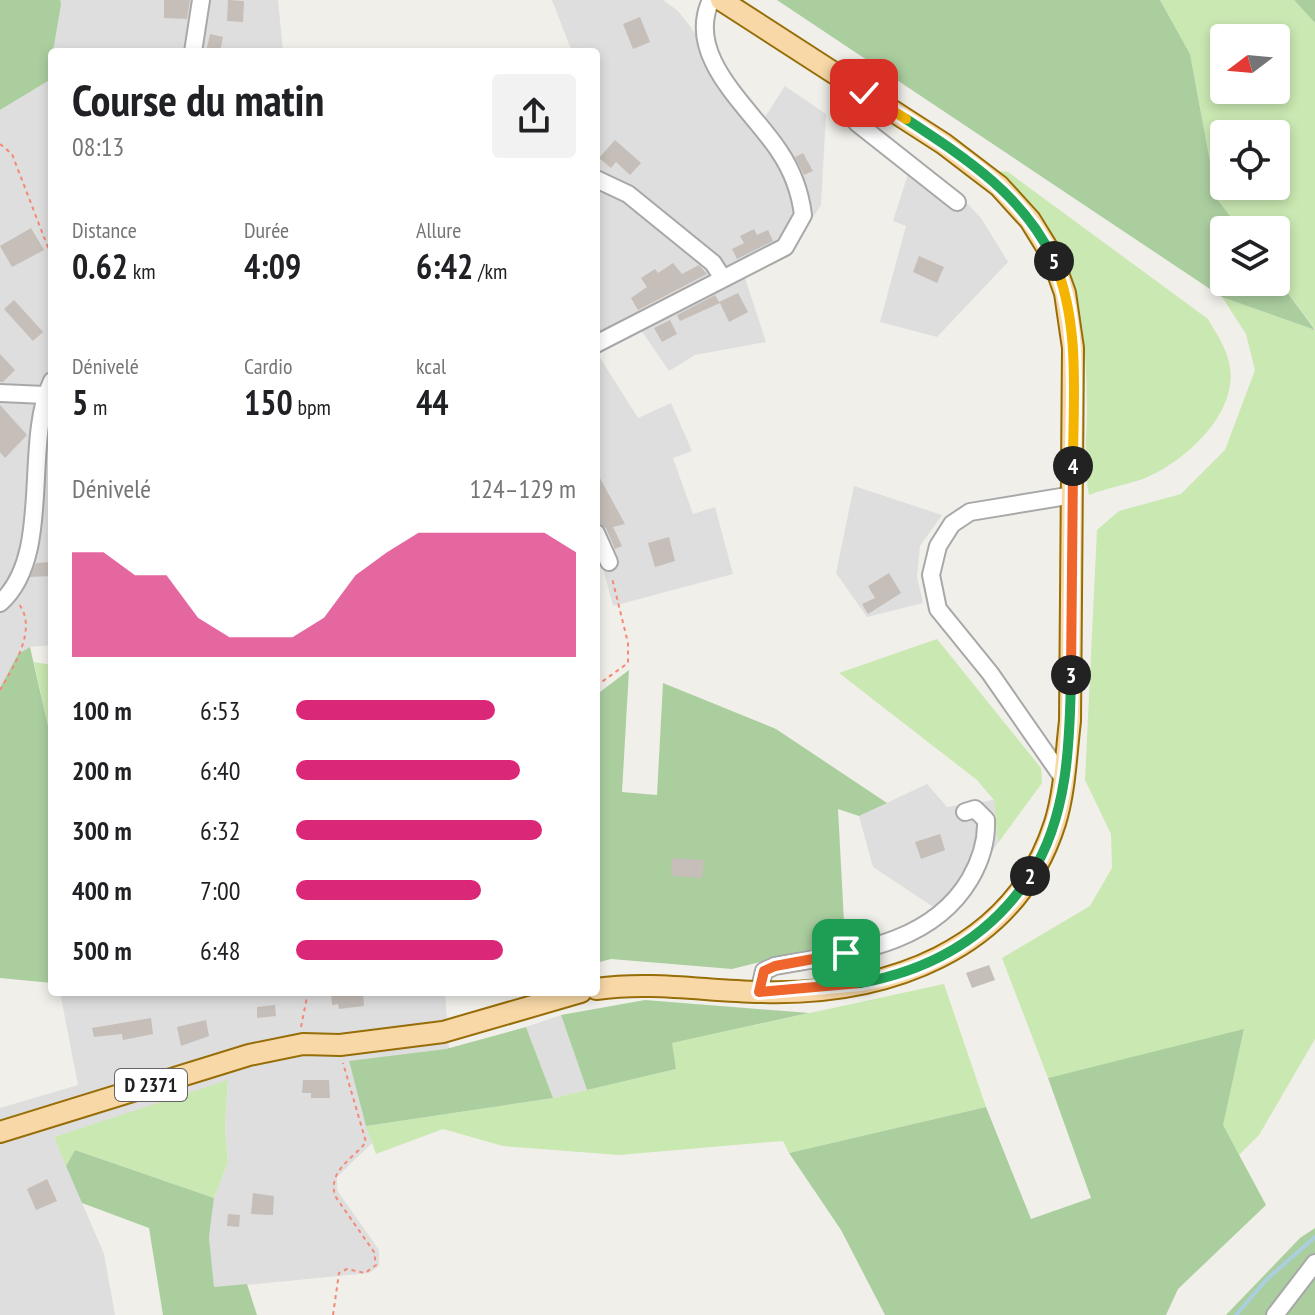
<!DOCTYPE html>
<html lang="fr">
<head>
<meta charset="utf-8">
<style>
	:root { --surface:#fff; --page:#f2f2f2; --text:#202124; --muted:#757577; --accent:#db2777 }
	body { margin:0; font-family:"PT Sans Narrow",sans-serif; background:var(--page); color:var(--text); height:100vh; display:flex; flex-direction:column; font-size:30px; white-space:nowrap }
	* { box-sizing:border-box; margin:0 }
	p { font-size:26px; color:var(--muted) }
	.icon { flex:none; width:44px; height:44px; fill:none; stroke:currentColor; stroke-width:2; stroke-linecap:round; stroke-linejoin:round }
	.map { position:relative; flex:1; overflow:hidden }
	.drawer { position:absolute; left:48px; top:48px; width:552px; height:948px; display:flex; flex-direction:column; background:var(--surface); border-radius:8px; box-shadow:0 4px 12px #0003 }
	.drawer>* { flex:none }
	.needle { width:52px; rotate:254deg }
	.tools { position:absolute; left:1210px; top:24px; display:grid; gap:16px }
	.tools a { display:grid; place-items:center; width:80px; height:80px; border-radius:8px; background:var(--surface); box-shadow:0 4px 12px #0003; font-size:40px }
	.pin { position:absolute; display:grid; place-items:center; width:68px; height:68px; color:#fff; margin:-34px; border-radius:16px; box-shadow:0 4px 12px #0006 }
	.km { position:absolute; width:40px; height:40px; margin:-20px; border-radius:50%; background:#222; color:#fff; font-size:22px; line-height:40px; text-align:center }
	.round { display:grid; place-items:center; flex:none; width:84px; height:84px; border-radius:8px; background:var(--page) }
	.headline { display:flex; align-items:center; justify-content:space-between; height:136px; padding:0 24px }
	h1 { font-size:44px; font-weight:800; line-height:60px }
	.metrics { display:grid; grid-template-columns:repeat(3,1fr); gap:12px; height:136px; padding:8px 24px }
	.metrics div { display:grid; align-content:center }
	.metrics b { font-size:34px; font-weight:800 }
	.metrics small { font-size:22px; font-weight:400 }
	.metrics p { font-size:22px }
	.chart { height:224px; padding:16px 24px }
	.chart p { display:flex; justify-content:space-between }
	.chart svg { width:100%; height:144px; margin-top:8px; fill:var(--accent); opacity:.7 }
	ul { padding:0 24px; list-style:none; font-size:26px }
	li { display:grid; grid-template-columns:128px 96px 1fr; align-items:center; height:60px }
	li i { height:20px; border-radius:10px; background:var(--accent) }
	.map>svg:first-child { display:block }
</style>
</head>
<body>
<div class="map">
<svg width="1315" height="1315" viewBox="0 0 1315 1315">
	<rect width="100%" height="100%" fill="#f1efe9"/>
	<g fill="#dfdede">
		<path d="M60 0H278L283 51 288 52H53Z"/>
		<path d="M552 0H663L678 11 763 120 785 86 826 114 821 205 792 250 744 275 766 342 695 355 669 371 641 330 597 353 638 418 671 403 692 451 673 458 693 514 715 507 733 574 613 606 600 557 596 558V52H572Z"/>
		<path d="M52 60V645L30 647 18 654 0 688V110L48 81Z"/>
		<path d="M909 171 961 197 981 218 1008 262 937 337 880 322 906 226 893 221Z"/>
		<path d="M854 486 942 515 920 546 917 577 923 603 867 617 836 573Z"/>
		<path d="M927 784 947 807 994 800 998 843 947 916 873 867 859 816Z"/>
		<path d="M60 992H445L449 1049 349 1062 372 1143 337 1177V1190L379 1250V1266L369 1273 214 1288 209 1237 214 1198 228 1162 225 1128 228 1081 54 1137 104 1254 115 1315H0V1108L78 1085Z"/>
		<path d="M561 1015 587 1090 553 1098 526 1027Z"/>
	</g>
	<g fill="#cae8b2" fill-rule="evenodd">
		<path d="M1160 0H1294L1315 23V329L1276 277V230H1241L1217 199 1190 54ZM1224 38H1276V90H1224ZM1224 134H1276V186H1224Z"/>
		<path d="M998 171 1008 172 1208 319C1216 333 1226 347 1229 363 1241 412 1184 463 1143 479 1125 485 1107 488 1089 495 1083 468 1087 436 1087 409 1086 301 1076 250 998 171Z"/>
		<path d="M1222 297 1315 330V1039L1259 1135 1239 1155 1222 1125 1244 1030 1048 1078 1002 958 1090 906 1112 868 1111 834 1085 780 1097 530 1119 511 1181 494 1225 450 1255 370 1246 334Z"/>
		<path d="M937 639 1041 768 1042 783 998 843 994 800 977 780 839 673Z"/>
		<path d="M34 662 52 665V734L48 727Z"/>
		<path d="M944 984 986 1107 789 1153 783 1141 619 1155 503 1146 443 1129 376 1154 366 1126 553 1098 676 1069 671 1043Z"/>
		<path d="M228 1080 225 1128 228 1162 214 1198 75 1150 66 1166 54 1137Z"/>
	</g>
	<g fill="#abce9f">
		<path d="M0 0H60L61 4 48 81 0 110Z"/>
		<path d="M777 0H1160L1190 54 1217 199 1241 230H1224V282H1276V277L1315 330 1222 297Z"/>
		<path d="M1294 0H1315V23Z"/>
		<path d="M30 647 52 744V983L0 978V688L18 654Z"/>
		<path d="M629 670 622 792 657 795 663 683 776 729 887 803 859 816 838 809 845 941 732 969 611 959 596 963V695Z"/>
		<path d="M645 1000 809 1013 672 1043 676 1069 587 1090 561 1015Z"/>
		<path d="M526 1027 553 1098 366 1126 349 1061 446 1049Z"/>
		<path d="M1244 1029 1223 1125 1266 1205 1178 1289 1166 1315H885L841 1230 789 1153 986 1107 1031 1219 1091 1198 1048 1078Z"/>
		<path d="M75 1150 214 1198 209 1237 214 1287 247 1284 257 1315H163L149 1228 82 1203 66 1166Z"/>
		<path d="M1315 1228V1315H1226L1300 1238Z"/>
	</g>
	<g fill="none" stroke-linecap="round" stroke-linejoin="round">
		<path stroke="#abcfdc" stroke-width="4" d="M1236 1315 1266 1280 1315 1237"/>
	</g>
	<g fill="#c6beb8">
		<path d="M164 0H190L187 19 164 18Z"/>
		<path d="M228 0 244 1 243 22 227 21Z"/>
		<path d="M640 17 650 42 633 49 623 24Z"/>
		<path d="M210 34 223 37 220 52H206Z"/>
		<path d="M615 140 641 163 630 175 616 162 611 168 599 158Z"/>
		<path d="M803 153 813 171 804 175 795 157Z"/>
		<path d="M31 228 44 250 12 267 0 246Z"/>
		<path d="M754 229 757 235 768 230 773 241 737 259 732 249 744 243 740 236Z"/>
		<path d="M919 256 944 267 937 283 913 272Z"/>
		<path d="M673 263 682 274 699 265 707 274 638 310 631 298 647 287 641 278 655 269 658 273Z"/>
		<path d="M738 293 748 312 729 322 720 303 680 321 677 315 715 295 719 302Z"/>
		<path d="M14 300 43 332 33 341 4 309Z"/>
		<path d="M670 320 677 334 662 342 654 328Z"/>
		<path d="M0 354 15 370 3 382H0Z"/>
		<path d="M0 405 27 435 5 458 0 452Z"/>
		<path d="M596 471 625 524 613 527 622 546 615 549 606 528 596 522Z"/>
		<path d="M669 537 675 561 655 567 648 543Z"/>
		<path d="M52 562V576L30 577 36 563Z"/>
		<path d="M889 573 901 593 868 614 862 604 875 598 868 586Z"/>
		<path d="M940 834 945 850 921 859 915 842Z"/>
		<path d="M672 858 704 860 702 878 671 876Z"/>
		<path d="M989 965 995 980 972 988 966 973Z"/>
		<path d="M331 992H363L364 1006 339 1009 338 1004 332 1005Z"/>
		<path d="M275 1005 276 1016 257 1018V1007Z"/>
		<path d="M151 1018 153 1034 123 1040 122 1034 94 1037 92 1028Z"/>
		<path d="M206 1020 209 1036 181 1046 177 1027Z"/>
		<path d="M303 1080H329L330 1098H311V1093H302Z"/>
		<path d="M47 1179 57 1201 36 1210 27 1189Z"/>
		<path d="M253 1193 274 1196 273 1215 251 1214Z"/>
		<path d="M228 1214 240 1215 239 1227 227 1226Z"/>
	</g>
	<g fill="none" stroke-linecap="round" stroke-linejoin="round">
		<defs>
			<g id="minor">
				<path d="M193 52 201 0"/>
				<path d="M864 93 855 112 857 123 957 202"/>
				<path d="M596 179 628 194 713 263 722 277"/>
				<path d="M596 344 785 247 803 215C800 191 792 170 779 151 751 108 684 57 711 0"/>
				<path d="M0 393 45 395"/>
				<path d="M596 533 609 562"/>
				<path d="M0 603C54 555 22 444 52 381"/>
				<path d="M1063 778 990 673 938 609 931 575 938 546 952 524 970 512 1073 495"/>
				<path d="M759 992 764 971 775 966C846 953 930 947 970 879 981 860 987 842 986 820L975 809 965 812"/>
				<path d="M1275 1315 1315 1263"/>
			</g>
			<g id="major">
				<path d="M596 989C652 981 705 991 760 992 885 996 1014 952 1055 823 1065 791 1066 754 1070 721L1073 348 1065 293 1051 254 1030 220 999 186 944 144 721 0"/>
				<path d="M0 1132 249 1055 303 1044 340 1045 443 1032 581 992"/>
			</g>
		</defs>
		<use href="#minor" stroke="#a8a8a8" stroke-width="20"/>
		<use href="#major" stroke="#976d07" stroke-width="24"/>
		<g stroke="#f48977" stroke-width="2" stroke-dasharray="4 4" stroke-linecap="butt">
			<path d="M0 144 12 154 52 258"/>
			<path d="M596 686 628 663V643L612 578"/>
			<path d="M0 690C13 667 39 628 18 603"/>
			<path d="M301 1027 308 992"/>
			<path d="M333 1315 339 1273 347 1269 365 1273 376 1265 374 1252 335 1196C328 1170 352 1160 366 1142L343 1063"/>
		</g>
		<use href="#minor" stroke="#fff" stroke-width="16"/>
		<use href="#major" stroke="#f8d8a7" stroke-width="20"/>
	</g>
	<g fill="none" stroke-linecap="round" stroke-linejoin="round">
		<defs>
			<path id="split-1" d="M846 953 775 966 764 971 759 992 860 983"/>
			<path id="split-2" d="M860 983C932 970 990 937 1030 876"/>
			<path id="split-3" d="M1030 876C1068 818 1070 741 1071 675"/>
			<path id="split-4" d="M1071 675 1073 466"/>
			<path id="split-5" d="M1054 261C1081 324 1073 399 1073 466"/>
			<path id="split-6" d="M906 119C964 157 1024 195 1054 261"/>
			<path id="split-7" d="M864 93 906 119"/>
		</defs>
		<use href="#split-1" stroke="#fff" stroke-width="16"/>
		<use href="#split-2" stroke="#fff" stroke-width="16"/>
		<use href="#split-3" stroke="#fff" stroke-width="16"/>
		<use href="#split-4" stroke="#fff" stroke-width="16"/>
		<use href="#split-5" stroke="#fff" stroke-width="16"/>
		<use href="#split-6" stroke="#fff" stroke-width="16"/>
		<use href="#split-7" stroke="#fff" stroke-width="16"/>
		<use href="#split-1" stroke="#f0652b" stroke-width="10"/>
		<use href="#split-2" stroke="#22a559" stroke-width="10"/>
		<use href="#split-3" stroke="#22a559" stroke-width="10"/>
		<use href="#split-4" stroke="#f0652b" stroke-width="10"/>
		<use href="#split-5" stroke="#f5b400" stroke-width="10"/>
		<use href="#split-6" stroke="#22a559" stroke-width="10"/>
		<use href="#split-7" stroke="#f5b400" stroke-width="10"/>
	</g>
	<g text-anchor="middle" stroke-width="6" stroke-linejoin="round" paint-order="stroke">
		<rect fill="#fff" stroke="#646464" stroke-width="2" x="115" y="1069" width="72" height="32" rx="6"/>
		<g font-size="20" font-weight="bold" fill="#212121">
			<text x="151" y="1092">D 2371</text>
		</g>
	</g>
</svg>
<div class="tools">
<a><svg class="needle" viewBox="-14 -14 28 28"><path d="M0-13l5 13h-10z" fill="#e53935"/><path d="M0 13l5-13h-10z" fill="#757577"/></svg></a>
<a><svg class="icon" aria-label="locate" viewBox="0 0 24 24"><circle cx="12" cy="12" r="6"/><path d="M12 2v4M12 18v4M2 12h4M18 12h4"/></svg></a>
<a><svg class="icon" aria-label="layers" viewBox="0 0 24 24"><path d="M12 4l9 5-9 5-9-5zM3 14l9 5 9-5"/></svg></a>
</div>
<div class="pin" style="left:846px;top:953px;background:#1e9e55"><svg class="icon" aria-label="arrive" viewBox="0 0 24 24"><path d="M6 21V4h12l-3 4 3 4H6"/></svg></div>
<div class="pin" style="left:864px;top:93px;background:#d93025"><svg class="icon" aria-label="check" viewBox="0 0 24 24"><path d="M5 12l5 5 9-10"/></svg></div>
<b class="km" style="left:1030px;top:876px">2</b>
<b class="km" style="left:1071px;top:675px">3</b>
<b class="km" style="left:1073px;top:466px">4</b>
<b class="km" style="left:1054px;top:261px">5</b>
<section class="drawer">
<div class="headline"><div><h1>Course du matin</h1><p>08:13</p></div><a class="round"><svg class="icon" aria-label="share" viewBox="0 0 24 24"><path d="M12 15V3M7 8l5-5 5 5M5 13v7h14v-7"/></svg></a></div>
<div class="metrics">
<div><p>Distance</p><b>0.62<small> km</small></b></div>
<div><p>Durée</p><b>4:09</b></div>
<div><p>Allure</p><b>6:42<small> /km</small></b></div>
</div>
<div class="metrics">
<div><p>Dénivelé</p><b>5<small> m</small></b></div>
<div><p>Cardio</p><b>150<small> bpm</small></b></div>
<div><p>kcal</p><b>44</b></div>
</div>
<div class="chart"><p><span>Dénivelé</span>124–129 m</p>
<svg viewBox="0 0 160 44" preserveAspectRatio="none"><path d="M0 44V12L10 12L20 19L30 19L40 32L50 38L60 38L70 38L80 32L90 19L100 12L110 6L120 6L130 6L140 6L150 6L160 12V44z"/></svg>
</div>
<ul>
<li><b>100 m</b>6:53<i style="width:71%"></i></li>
<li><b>200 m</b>6:40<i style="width:80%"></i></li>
<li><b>300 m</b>6:32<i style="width:88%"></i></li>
<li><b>400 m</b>7:00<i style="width:66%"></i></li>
<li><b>500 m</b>6:48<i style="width:74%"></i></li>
</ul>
</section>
</div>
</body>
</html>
